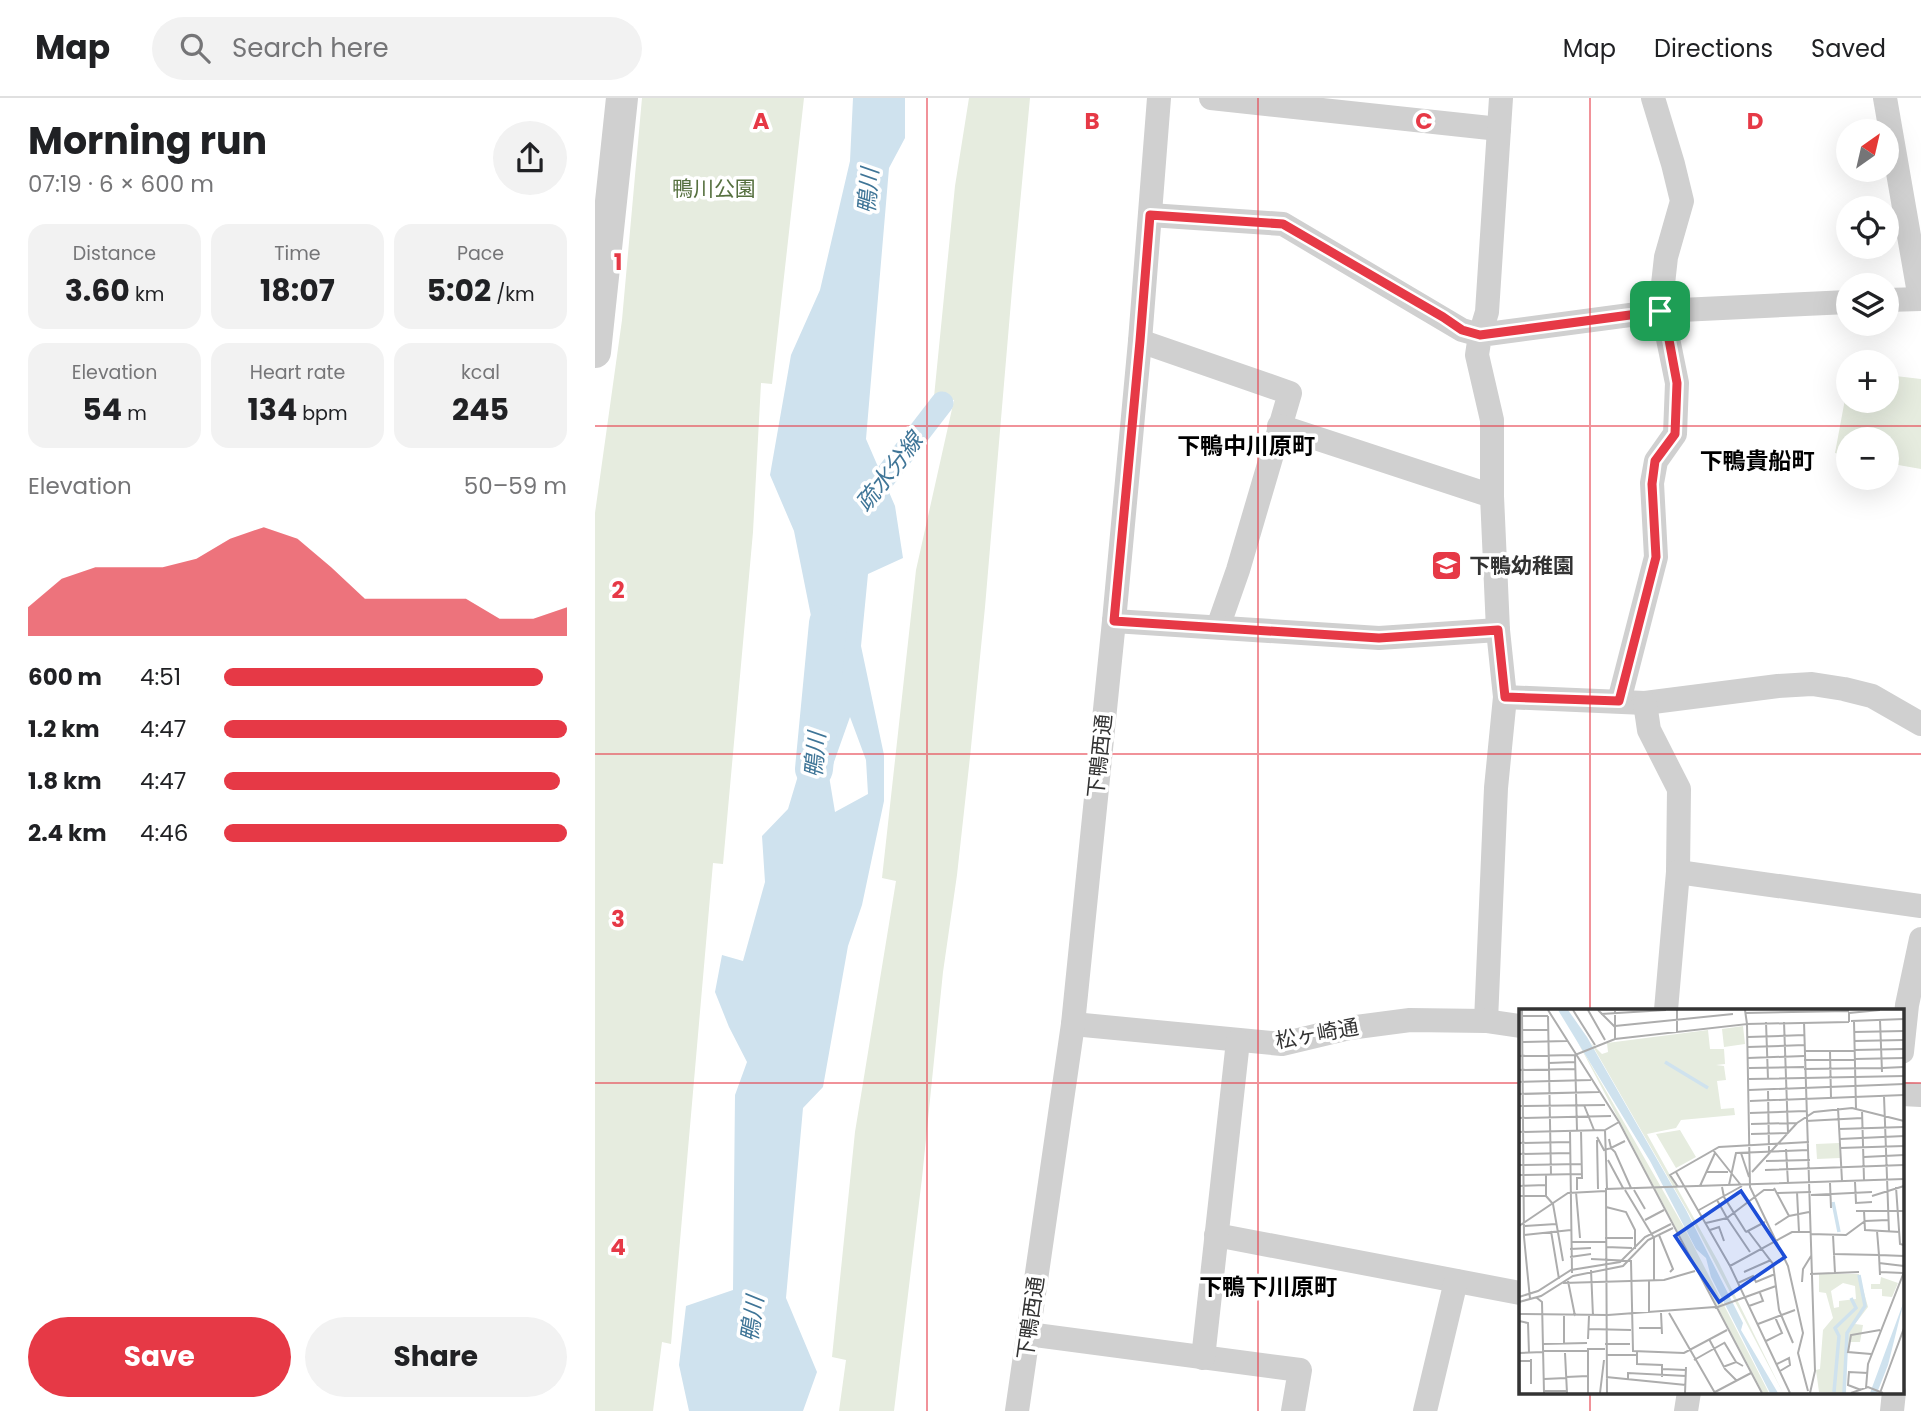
<!DOCTYPE html>
<html lang="en">
<head>
<meta charset="utf-8">
<style>
	:root { --surface:#fff; --page:#f2f2f2; --text:#202124; --muted:#757577; --line:#e0e0e0; --accent:#e63946 }
	body { margin:0; font-family:Poppins,"Noto Sans JP",sans-serif; background:var(--page); color:var(--text); height:100vh; display:flex; flex-direction:column; font-size:26px; white-space:nowrap }
	* { box-sizing:border-box; margin:0 }
	p { font-size:23px; color:var(--muted) }
	.icon { flex:none; width:38px; height:38px; fill:none; stroke:currentColor; stroke-width:2; stroke-linecap:round; stroke-linejoin:round }
	.map { position:relative; flex:1; overflow:hidden }
	.panel { display:flex; flex-direction:column; background:var(--surface); width:595px }
	.panel>* { flex:none }
	.needle { width:46px; rotate:34deg }
	.tools { position:absolute; left:1241px; top:21px; display:grid; gap:14px }
	.tools a { display:grid; place-items:center; width:63px; height:63px; border-radius:50%; background:var(--surface); box-shadow:0 7px 28px #0002; font-size:35px }
	.pin { position:absolute; display:grid; place-items:center; width:60px; height:60px; color:#fff; margin:-30px; border-radius:14px; box-shadow:0 4px 10px #0006 }
	.round { display:grid; place-items:center; flex:none; width:74px; height:74px; border-radius:37px; background:var(--page) }
	.summary { display:flex; align-items:center; justify-content:space-between; height:119px; padding:0 28px }
	h1 { font-size:38px; font-weight:700; line-height:52px }
	.stats { display:grid; grid-template-columns:repeat(3,1fr); gap:10px; height:119px; padding:7px 28px }
	.stats div { display:grid; align-content:center; border-radius:18px; background:var(--page); text-align:center }
	.stats b { font-size:30px; font-weight:700 }
	.stats small { font-size:19px; font-weight:400 }
	.stats p { font-size:19px }
	.chart { height:196px; padding:14px 28px }
	.chart p { display:flex; justify-content:space-between }
	.chart svg { width:100%; height:126px; margin-top:7px; fill:var(--accent); opacity:.7 }
	.button { display:flex; gap:14px; margin-top:auto; padding:14px 28px }
	.button a { flex:1; height:80px; border-radius:42px; background:var(--accent); color:#fff; font-size:28px; font-weight:700; line-height:80px; text-align:center }
	.button a+a { background:var(--page); color:var(--text) }
	ul { padding:0 28px; list-style:none; font-size:23px }
	li { display:grid; grid-template-columns:112px 84px 1fr; align-items:center; height:52px }
	li i { height:18px; border-radius:9px; background:var(--accent) }
	header { display:flex; align-items:center; gap:42px; box-sizing:border-box; height:98px; padding:0 35px; background:var(--surface); border-bottom:2px solid var(--line) }
	header strong { font-size:33px }
	nav { display:flex; gap:38px; margin-inline-start:auto; font-size:24px }
	.search { width:490px; height:63px; background:var(--page); display:flex; align-items:center; gap:18px; box-sizing:border-box; padding:0 24px; border-radius:38px; color:var(--muted); font-size:26px }
	main { display:flex; flex:1; min-height:0 }
	.map>svg:first-child { display:block }
</style>
</head>
<body>
<header>
<strong>Map</strong>
<div class="search"><svg class="icon" aria-label="search" viewBox="0 0 24 24"><circle cx="10" cy="10" r="6"/><path d="M15 15l6 6"/></svg>Search here</div>
<nav><a>Map</a><a>Directions</a><a>Saved</a></nav>
</header>
<main>
<section class="panel">
<div class="summary"><div><h1>Morning run</h1><p>07:19 · 6 × 600 m</p></div><a class="round"><svg class="icon" aria-label="share" viewBox="0 0 24 24"><path d="M12 15V3M7 8l5-5 5 5M5 13v7h14v-7"/></svg></a></div>
<div class="stats">
<div><p>Distance</p><b>3.60<small> km</small></b></div>
<div><p>Time</p><b>18:07</b></div>
<div><p>Pace</p><b>5:02<small> /km</small></b></div>
</div>
<div class="stats">
<div><p>Elevation</p><b>54<small> m</small></b></div>
<div><p>Heart rate</p><b>134<small> bpm</small></b></div>
<div><p>kcal</p><b>245</b></div>
</div>
<div class="chart"><p><span>Elevation</span>50–59 m</p>
<svg viewBox="0 0 160 44" preserveAspectRatio="none"><path d="M0 44V34L10 24L20 20L30 20L40 20L50 17L60 10L70 6L80 10L90 20L100 31L110 31L120 31L130 31L140 38L150 38L160 34V44z"/></svg>
</div>
<ul>
<li><b>600 m</b>4:51<i style="width:93%"></i></li>
<li><b>1.2 km</b>4:47<i style="width:100%"></i></li>
<li><b>1.8 km</b>4:47<i style="width:98%"></i></li>
<li><b>2.4 km</b>4:46<i style="width:100%"></i></li>
</ul>
<div class="button"><a>Save</a><a>Share</a></div>
</section>
<div class="map">
<svg width="1326" height="1313" viewBox="0 0 1326 1313">
	<rect width="100%" height="100%" fill="#fff"/>
	<g fill="#e6ecdf">
		<path d="M47 0H209L177 286 166 285 158 434 128 766 118 765 76 1246 67 1244 58 1313H0V415L27 222Z"/>
		<path d="M374 0H435L418 180 390 509 375 659 362 777 348 874 327 1080 299 1313H244L251 1262 237 1259 260 1034 301 783 287 780 321 472 359 302 339 299 360 88Z"/>
		<path d="M1292 277 1326 281V371L1292 365V341H1253V358L1240 355 1253 285V303H1292Z"/>
	</g>
	<path fill="#cfe2ee" fill-rule="evenodd" d="M258 0H310V40L294 70 271 341 300 408 308 460 273 476 266 548 289 657V703L267 807 253 848 228 989 208 1010 191 1200 222 1274 208 1313H94L84 1267 91 1208 138 1192 140 997 152 964 134 929 120 894 127 857 148 863 170 784 167 738 193 711 205 671 232 598 199 433 175 377 196 257 225 192 255 63ZM255 619 271 662 273 696 240 714 234 678Z"/>
	<g fill="none" stroke-linecap="round" stroke-linejoin="round">
		<path stroke="#cfe2ee" stroke-width="23" d="M270 405 347 305"/>
		<path stroke="#cfe2ee" stroke-width="38" d="M219 671 233 525"/>
		<g stroke="#d0d0d0" stroke-width="24">
			<path d="M616 0 904 31"/>
			<path d="M1290 0 1325 201"/>
			<path d="M555 117 688 126 867 232 885 237 892 214 906 0"/>
			<path d="M1292 202 1326 201"/>
			<path d="M545 243 695 295 643 472 623 529"/>
			<path d="M684 328 897 398"/>
			<path d="M519 523 784 540 903 532"/>
			<path d="M910 599 1050 605 1183 588 1217 586 1249 591 1277 598 1326 626"/>
			<path d="M1024 603 1061 459 1057 385 1061 363 1080 336 1082 285 1071 231 1065 213 1071 159 1087 103 1078 66 1058 0"/>
			<path d="M1050 605 1054 632 1084 691 1083 774 1071 912"/>
			<path d="M1083 774 1326 808"/>
			<path d="M891 923 901 690 910 599 903 532 897 398V322L882 257 885 237 1065 213 1253 204"/>
			<path d="M478 926 687 946 754 930 815 922 891 923 925 928"/>
			<path d="M1307 954 1312 907 1326 841"/>
			<path d="M1307 996 1326 997"/>
			<path d="M621 1137 925 1195"/>
			<path d="M433 1236 705 1272 698 1313"/>
			<path d="M608 1260 643 943"/>
			<path d="M422 1313 478 926 519 523 545 243 564 0"/>
			<path d="M830 1313 861 1183"/>
			<path d="M1091 1313 1094 1294"/>
			<path d="M1297 1313 1299 1294"/>
		</g>
		<path stroke="#d0d0d0" stroke-width="32" d="M0 254 27 0"/>
	</g>
	<g fill="none" stroke-linecap="round" stroke-linejoin="round">
		<defs>
			<path id="route" d="M555 117 688 126 848 219 867 232 885 237 1065 213 1072 231 1082 285 1080 336 1060 363 1057 386 1061 459 1024 603 910 599 903 532 784 540 519 523 545 243Z"/>
		</defs>
		<use href="#route" stroke="#fff" stroke-width="14"/>
		<use href="#route" stroke="#e63946" stroke-width="9"/>
	</g>
	<path fill="none" stroke="#e63946" stroke-width="2" stroke-opacity="0.55" d="M332 0V1313M663 0V1313M995 0V912M0 328H1326M0 656H1326M0 985H925M1307 985H1326M995 1294V1313"/>
	<defs>
		<symbol id="school-square" viewBox="-11 -11 22 22"><rect x="-9" y="-9" width="18" height="18" rx="4" fill="#e63946" stroke="#fff"/><path d="M0-5L7-2L0 1L-7-2ZM-4 1L0 2.5L4 1V4Q0 6-4 4Z" fill="#fff"/></symbol>
	</defs>
	<g fill-rule="evenodd">
		<use href="#school-square" x="834" y="450" width="35" height="35"/>
	</g>
	<g text-anchor="middle" stroke-width="7" stroke-linejoin="round" paint-order="stroke">
		<g font-size="21" fill="#56703f" stroke="#fff">
			<text x="119" y="98">鴨川公園</text>
		</g>
		<g font-size="21" font-weight="bold" fill="#333" stroke="#fff" text-anchor="start">
			<text x="874" y="475">下鴨幼稚園</text>
		</g>
		<g font-size="21" fill="#333" stroke="#fff">
			<text transform="translate(505 658) rotate(-84)" y="7">下鴨西通</text>
			<text transform="translate(722 936) rotate(-10)" y="7">松ヶ崎通</text>
			<text transform="translate(436 1220) rotate(-82)" y="7">下鴨西通</text>
		</g>
		<g font-size="23" font-style="italic" fill="#3f7597" stroke="#fff">
			<text transform="translate(273 93) rotate(-85)" y="8">鴨川</text>
			<text transform="translate(294 374) rotate(-52)" y="8">疏水分線</text>
			<text transform="translate(220 657) rotate(-85)" y="8">鴨川</text>
			<text transform="translate(157 1221) rotate(-82)" y="8">鴨川</text>
		</g>
		<g font-size="23" font-weight="bold" fill="#000" stroke="#fff">
			<text x="651" y="356">下鴨中川原町</text>
			<text x="1162" y="371">下鴨貴船町</text>
			<text x="673" y="1197">下鴨下川原町</text>
		</g>
	</g>
	<g transform="translate(924 911)">
		<rect width="385" height="385" fill="#fff"/>
		<path d="M224 17 226 35 205 38 203 20ZM189 21 191 40H205L206 55 197 56 205 57 207 71 198 72 202 100 215 99 216 106 162 111 157 119 128 125 200 254 264 384 170 205 72 34 83 45 89 43 88 34ZM55 26 166 220 250 384H244ZM161 121 177 148 157 159 137 125ZM320 134 321 149 298 150 297 135ZM300 265H340L349 298 336 315 344 316 341 333H331L328 344 327 384 300 383 297 361 301 360 304 321 314 309 307 284 300 283ZM324 274 336 277 337 290 320 292V298L315 299 312 282ZM362 268 379 274 373 288 363 287V280H352V275H361Z" fill="#e6ecdf" fill-rule="evenodd"/>
		<path d="M39 1H49L68 28 167 201 224 314 222 321 259 384H251L192 268 187 249 177 240 131 152ZM385 292 369 356 358 384H351Z" fill="#cfe2ee"/>
		<path fill="none" stroke="#cfe2ee" stroke-width="3.5" d="M146 53 189 79M314 193 320 223M315 383 320 327 316 319 337 299 332 289M325 384 328 324 346 297 340 266"/>
		<path fill="none" stroke="#adadad" stroke-width="2" d="M3 1 5 228 11 290M29 1 100 113 243 384M54 1 76 36M69 1 86 31M79 1 96 18M158 1V23M226 1 228 15 330 13M96 2V30M226 4 330 2M82 5 147 1M3 7H29M29 7 32 166M361 11 363 63M332 12 385 10M335 12 337 100M247 13 249 70M285 13 296 362 291 384M330 13V4L361 1M96 17 214 5M3 21H29M335 23 385 22M229 28 286 26M335 32 385 31M3 33 48 32M229 38 286 36M285 42 385 40M311 42 312 89M0 47 56 46 96 30 228 15 231 178 269 257 284 324 279 344 289 382M56 47 58 121M229 49 285 47M285 51 385 49M30 54 56 53M230 59 285 58M363 59 385 58M285 60 363 59M0 61 56 60M230 70 385 67M0 73 72 71M249 80 250 143M230 81 385 75M0 85 80 83M365 87 370 223M231 92 385 86M65 96 75 121M0 97 86 96M319 99 323 172M343 101 345 171M231 104 287 102M0 109 92 107M287 112 343 109M232 115 278 114M320 120 385 118M86 121 88 180M51 122 53 264M0 123 86 121 100 113M232 125 269 124 265 13M78 128 85 141 92 139 96 143 112 179M90 130 92 139 106 132M321 130 385 127M78 131 79 180M0 134 51 133M321 139 385 137M267 140 269 174M194 141 221 175M222 144 230 168M0 145 51 144M345 148 385 146M89 151 104 179M247 152 291 151M0 156 62 155M246 161 385 156M157 163 211 257 271 384M187 163H209M233 163 278 114 295 103 333 99 385 112M0 166 63 165M27 166V187L34 195 44 252M336 173 337 194 353 193M311 174 312 199M210 176 217 144 290 141M0 177 27 176M181 177 196 144M159 178 151 166 200 138 290 133M203 178 205 188 227 223M377 178 381 235 385 236M255 179 270 207M58 181V169H63L62 121M106 181 135 229V271M115 181 126 200M57 183 61 229M278 183 280 223M257 184 292 183M292 186 353 183M0 187H27M353 187 385 177M87 198 107 203 116 221V240M180 201 223 177M337 202H385M345 202 346 221 381 223M126 211 145 201M346 212 369 211M187 214 208 209 198 191M256 216 270 207 290 203M0 217 49 184 87 182M6 217 37 215M191 221 200 218 205 232M32 222 40 270M229 222 254 255 260 301 274 334M358 222 360 246 385 247M227 223 246 213M291 225 327 226 346 212M5 226 52 221M140 226 154 260 151 263M314 226 316 264M86 229H114M53 233H87M87 238 113 239M51 240 72 239M231 243 208 209 245 181H255M314 245 360 246 361 266M51 248 72 245M72 250 112 252 114 342 165 344 208 321M360 254 385 257M211 257 273 223H292M72 261 74 307M225 263 252 251M361 263 384 264M291 265 340 263M49 272 56 307M283 273 284 260 292 247M44 274 145 271 176 262M219 274 234 267 237 273 256 265M0 288 19 282 52 261 101 253 126 228 152 215M18 289 23 293 25 384M0 293 22 287 54 267 104 257 129 231 154 219M230 297 244 292 241 284M196 299 257 277M130 304V271M142 304 143 325M150 304 196 384M0 305 89 306 196 298M45 307V335M0 312 9 314 10 344M239 315 276 301M120 319H143M69 320 112 321M69 330 70 307M190 330 206 360 218 372M247 332 263 324 256 308M205 333 217 353M24 335 68 334M86 335H111M24 342H69M118 343V355L143 356V368M0 344 24 343M46 344 48 384M352 345 329 343 332 326 361 321M87 346H118M175 351 205 334M258 355 270 349 271 356 261 362M204 358 217 353 224 357M143 360 167 361M47 368 69 367M87 368 167 376M25 370 47 369M109 371V364L167 367M12 375V350M347 379 349 355 385 263M342 381 329 376 330 363 349 364M25 382H48M196 383 232 364M1 384 0 352H12M69 384V340H86M81 384 85 351M88 384 87 180 385 170M166 384 167 358M332 384 349 378 364 384M361 384 385 319"/>
		<path fill="#1d4ed8" fill-opacity="0.15" stroke="#1d4ed8" stroke-width="3.5" d="M222 182 266 248 200 293 156 227Z"/>
		<rect width="385" height="385" fill="none" stroke="#333" stroke-width="3.5"/>
	</g>
	<g font-size="23" text-anchor="middle" font-weight="bold" fill="#e63946" stroke="#fff" stroke-width="7" stroke-linejoin="round" paint-order="stroke">
		<text x="166" y="31">A</text>
		<text x="497" y="31">B</text>
		<text x="829" y="31">C</text>
		<text x="1160" y="31">D</text>
		<text x="23" y="172">1</text>
		<text x="23" y="500">2</text>
		<text x="23" y="829">3</text>
		<text x="23" y="1157">4</text>
	</g>
</svg>
<div class="tools">
<a><svg class="needle" viewBox="-14 -14 28 28"><path d="M0-13l5 13h-10z" fill="#e53935"/><path d="M0 13l5-13h-10z" fill="#757577"/></svg></a>
<a><svg class="icon" aria-label="locate" viewBox="0 0 24 24"><circle cx="12" cy="12" r="6"/><path d="M12 2v4M12 18v4M2 12h4M18 12h4"/></svg></a>
<a><svg class="icon" aria-label="layers" viewBox="0 0 24 24"><path d="M12 4l9 5-9 5-9-5zM3 14l9 5 9-5"/></svg></a>
<a>+</a>
<a>−</a>
</div>
<div class="pin" style="left:1065px;top:213px;background:#1e9e55"><svg class="icon" aria-label="arrive" viewBox="0 0 24 24"><path d="M6 21V4h12l-3 4 3 4H6"/></svg></div>
</div>
</main>
</body>
</html>
